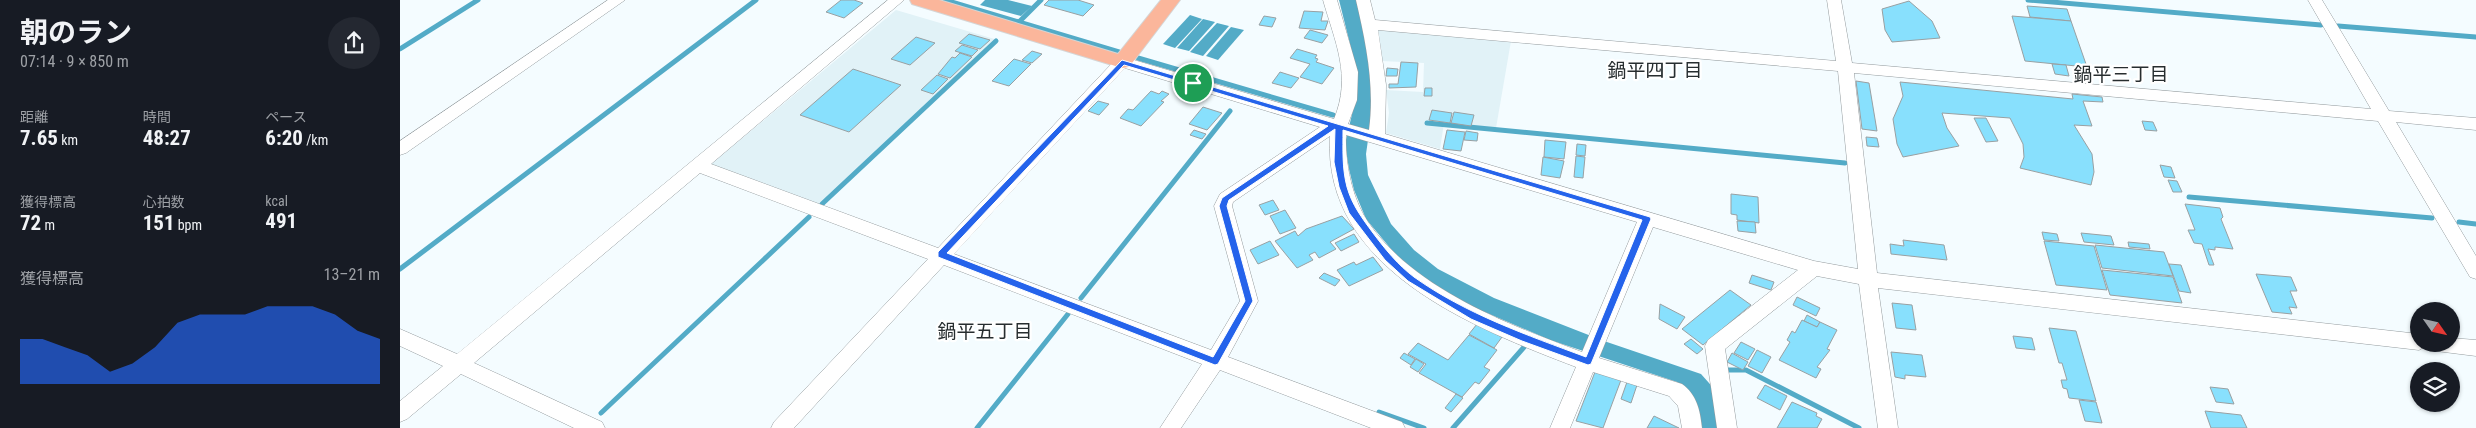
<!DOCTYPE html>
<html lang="ja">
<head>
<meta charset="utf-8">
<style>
	:root { --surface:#171b24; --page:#242831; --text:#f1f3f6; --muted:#9ea1a6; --accent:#2563eb }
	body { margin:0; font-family:"Roboto Condensed","Noto Sans JP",sans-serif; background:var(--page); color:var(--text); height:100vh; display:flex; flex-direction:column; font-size:19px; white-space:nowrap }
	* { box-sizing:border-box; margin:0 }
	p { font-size:16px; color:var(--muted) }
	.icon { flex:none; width:28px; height:28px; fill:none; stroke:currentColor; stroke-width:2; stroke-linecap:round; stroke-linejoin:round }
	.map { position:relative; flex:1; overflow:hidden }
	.panel { display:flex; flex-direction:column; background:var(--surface); width:400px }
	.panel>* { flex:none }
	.needle { width:32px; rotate:124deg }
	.buttons { position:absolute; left:2010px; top:302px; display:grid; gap:10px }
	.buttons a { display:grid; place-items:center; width:50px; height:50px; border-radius:50%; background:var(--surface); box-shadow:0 1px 4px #0004; font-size:25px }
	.pin { position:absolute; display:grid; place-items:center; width:42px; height:42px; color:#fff; margin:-21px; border:2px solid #fff; border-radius:50%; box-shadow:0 1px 5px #0007 }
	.round { display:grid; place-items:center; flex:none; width:52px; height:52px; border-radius:26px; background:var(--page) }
	.head { display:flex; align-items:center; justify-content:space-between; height:85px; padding:0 20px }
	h1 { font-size:28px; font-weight:700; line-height:38px }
	.metrics { display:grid; grid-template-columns:repeat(3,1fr); gap:8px; height:85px; padding:5px 20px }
	.metrics div { display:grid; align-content:center }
	.metrics b { font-size:21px; font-weight:700 }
	.metrics small { font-size:14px; font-weight:400 }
	.metrics p { font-size:14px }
	.chart { height:140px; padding:10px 20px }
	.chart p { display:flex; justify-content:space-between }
	.chart svg { width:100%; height:90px; margin-top:5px; fill:var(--accent); opacity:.7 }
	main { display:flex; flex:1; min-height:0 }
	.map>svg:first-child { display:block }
</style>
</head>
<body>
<main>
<section class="panel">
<div class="head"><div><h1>朝のラン</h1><p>07:14 · 9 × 850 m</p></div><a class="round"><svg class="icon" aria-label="share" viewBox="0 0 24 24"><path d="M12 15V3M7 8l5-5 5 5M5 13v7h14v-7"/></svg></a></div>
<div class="metrics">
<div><p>距離</p><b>7.65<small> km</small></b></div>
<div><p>時間</p><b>48:27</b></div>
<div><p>ペース</p><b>6:20<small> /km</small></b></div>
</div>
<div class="metrics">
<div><p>獲得標高</p><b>72<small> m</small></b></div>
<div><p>心拍数</p><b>151<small> bpm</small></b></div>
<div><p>kcal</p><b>491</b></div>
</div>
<div class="chart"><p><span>獲得標高</span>13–21 m</p>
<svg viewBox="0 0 160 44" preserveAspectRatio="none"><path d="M0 44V22L10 22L20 26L30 30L40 38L50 34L60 26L70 14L80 10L90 10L100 10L110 6L120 6L130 6L140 10L150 18L160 22V44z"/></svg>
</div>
</section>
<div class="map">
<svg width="2076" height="428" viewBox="0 0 2076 428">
	<rect width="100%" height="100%" fill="#f4fcff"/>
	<g fill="#e1f2f7">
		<path d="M496 10 598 40 422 206 310 165Z"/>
		<path d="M974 29 1111 41 1096 128 1044 123 1040 149 986 133 989 113 986 90 1023 92 1024 63 981 61Z"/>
	</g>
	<g fill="#53abc7">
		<path d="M585 0H608L632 6 621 16 580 5Z"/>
		<path d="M939 0H956L971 61 972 112 966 154 968 175 991 224 1014 250 1038 269 1094 298 1204 341 1301 374 1317 392 1321 428H1297C1295 407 1297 394 1277 382L1150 340 1066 304 1034 286 1001 261 966 219 954 190 949 169 945 144 957 93V72Z"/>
		<path d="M790 15 802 19 775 48 763 44Z"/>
		<path d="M803 19 815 22 789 51 777 48Z"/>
		<path d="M817 23 829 26 803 56 790 52Z"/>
		<path d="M831 27 844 30 818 60 806 56Z"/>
	</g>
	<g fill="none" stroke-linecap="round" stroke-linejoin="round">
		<g stroke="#53abc7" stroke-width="5">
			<path d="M545 0 719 52"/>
			<path d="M1628 0 1921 25"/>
			<path d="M619 22 641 0"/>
			<path d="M1938 26 2076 37"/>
			<path d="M0 49 78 0"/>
			<path d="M738 58 933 115"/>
			<path d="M1027 123 1445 163"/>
			<path d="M1789 197 2032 218"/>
			<path d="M422 204 596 41"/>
			<path d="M2059 222 2076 224"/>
			<path d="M0 269 356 0"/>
			<path d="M681 298 830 111"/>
			<path d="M1325 370H1346L1459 428"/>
			<path d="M979 412 1024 428"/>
			<path d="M201 413 409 217"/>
			<path d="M577 428 668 314"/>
			<path d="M1053 428 1125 346"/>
		</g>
	</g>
	<g fill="#88e0fd" stroke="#99a0a2">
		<path d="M441 0H454L463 3 444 18 426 12Z"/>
		<path d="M649 0H678L694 5 683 16 644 5Z"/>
		<path d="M1509 1 1532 21 1540 38 1492 42 1485 30 1482 9Z"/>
		<path d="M1627 6 1667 9 1671 21 1630 17Z"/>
		<path d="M904 11 923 12 921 21H928L925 30 899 28Z"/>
		<path d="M864 16 876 18 872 27 859 25Z"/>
		<path d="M1612 16 1671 21 1687 67 1625 61Z"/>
		<path d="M910 30 928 35 922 43 904 38Z"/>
		<path d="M569 34 590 40 580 49 559 43Z"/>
		<path d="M516 37 535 43 510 65 491 59Z"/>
		<path d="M562 45 578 50 572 56 555 51Z"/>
		<path d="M897 49 917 55 915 58 918 59 916 62 934 68 922 84 900 77 910 64 890 58Z"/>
		<path d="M632 51 642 54 632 63 622 60Z"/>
		<path d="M560 53 572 57 550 78 538 74 552 57 555 58Z"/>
		<path d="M614 59 631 64 609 86 592 81Z"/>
		<path d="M1001 62 1018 63 1016 87 989 88V84H998Z"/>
		<path d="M1652 64 1666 65 1669 76 1655 74Z"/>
		<path d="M987 68 998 69 997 76H986Z"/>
		<path d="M453 69 501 85 449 132 400 115Z"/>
		<path d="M880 72 899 78 891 88 872 83Z"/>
		<path d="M537 75 548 79 533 94 521 90Z"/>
		<path d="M1456 81 1469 83 1477 131 1462 129Z"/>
		<path d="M1500 82 1673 99 1672 94 1702 97 1703 102 1683 101 1692 126 1674 125 1692 154 1694 172 1691 185 1620 168 1624 157 1623 144 1610 118 1542 113 1547 128 1559 146 1503 157 1497 144 1493 119 1503 96Z"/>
		<path d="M1025 88H1032V96H1024Z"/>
		<path d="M751 91 759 94 762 91 769 94 761 101 764 102 741 126 720 118 728 109 733 110Z"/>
		<path d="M698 101 709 104 699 115 688 111Z"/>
		<path d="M803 107 822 113 807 130 789 124Z"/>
		<path d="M1032 110 1052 113 1050 123 1029 120Z"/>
		<path d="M1054 112 1074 115 1071 126 1051 123Z"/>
		<path d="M1574 118H1586L1598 141 1586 142Z"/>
		<path d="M1742 121 1753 122 1757 131 1745 130Z"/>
		<path d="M794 130 806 134 802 139 790 135Z"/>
		<path d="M1047 130 1065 132 1061 151 1043 149Z"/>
		<path d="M1066 131 1078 133 1077 141 1064 140Z"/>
		<path d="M1466 137 1477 138 1479 147 1467 146Z"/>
		<path d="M1145 140 1166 142 1164 159 1144 157Z"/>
		<path d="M1177 144 1186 145 1185 156 1176 155Z"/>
		<path d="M1176 156 1185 157 1183 178 1174 177Z"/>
		<path d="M1143 157 1164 161 1160 178 1141 175Z"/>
		<path d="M1760 165 1771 167 1775 178 1764 177Z"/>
		<path d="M1768 180 1777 181 1782 192H1773Z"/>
		<path d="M1331 194 1358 197 1359 223 1337 220V215L1331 214Z"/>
		<path d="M873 200 879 210 865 215 859 205Z"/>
		<path d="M1785 204 1820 208 1823 217 1821 219 1833 249 1815 247V250L1808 249 1814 265H1809L1802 244 1794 243 1788 230H1795Z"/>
		<path d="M885 210 896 228 880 234 870 216Z"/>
		<path d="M942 216 954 229 930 242 936 249 919 258 915 252 909 255 913 260 897 268 875 241 895 231 898 236 906 229Z"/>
		<path d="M1337 221 1355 222 1356 233 1338 231Z"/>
		<path d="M1642 232 1657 234 1659 241 1644 240Z"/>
		<path d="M1681 233 1711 236 1714 245 1684 242Z"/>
		<path d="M954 234 959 242 941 251 935 243Z"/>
		<path d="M1503 240 1544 245 1547 260 1491 254 1490 244 1504 246Z"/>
		<path d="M870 241 879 255 858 264 850 250Z"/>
		<path d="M1644 241 1694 246 1707 290 1656 285Z"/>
		<path d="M1728 242 1749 244 1750 249 1729 247Z"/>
		<path d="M1695 245 1764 252 1773 276 1702 268Z"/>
		<path d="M973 257 983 270 949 286 937 270 954 262 956 265Z"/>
		<path d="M1769 264 1781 265 1791 293 1779 291Z"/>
		<path d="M1702 270 1773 277 1782 303 1710 295Z"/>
		<path d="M924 273 940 280 935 286 919 278Z"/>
		<path d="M1856 274 1891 277 1897 291H1890L1897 308 1889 307 1892 314 1872 312Z"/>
		<path d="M1352 275 1374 282 1371 290 1349 283Z"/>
		<path d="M1330 290 1351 305 1303 345 1282 329Z"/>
		<path d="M1397 297 1420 308 1416 316 1393 305Z"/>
		<path d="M1492 303 1512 305 1516 330 1496 328Z"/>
		<path d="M1260 304 1285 317 1277 329 1259 319Z"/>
		<path d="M1407 315 1420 322 1417 327 1404 321Z"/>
		<path d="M1402 320 1417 327 1420 322 1437 330 1427 349 1430 350 1417 367 1421 369 1416 378 1379 360 1390 342 1387 340 1392 331 1395 333Z"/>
		<path d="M1077 324 1102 337 1094 348 1069 334Z"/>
		<path d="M1649 328 1676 331 1696 401 1669 398 1667 389 1663 388 1661 380H1667L1662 363H1659Z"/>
		<path d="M1069 335 1097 350 1084 367 1090 370 1079 384 1075 382 1062 397 1019 373 1026 364 1008 354 1018 343 1048 360Z"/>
		<path d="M1613 336 1632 338 1635 350 1616 348Z"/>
		<path d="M1291 339 1303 349 1297 354 1284 344Z"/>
		<path d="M1341 342 1355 349 1348 360 1334 353Z"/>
		<path d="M1357 350 1371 357 1362 373 1348 366Z"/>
		<path d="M1491 352 1522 355 1526 377 1505 375V379L1495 377Z"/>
		<path d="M1004 353 1015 359 1011 365 1000 358Z"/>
		<path d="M1332 353 1348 362 1343 370 1327 362Z"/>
		<path d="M1016 359 1024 364 1018 372 1010 367Z"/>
		<path d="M1195 372 1221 380 1203 428 1176 421Z"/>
		<path d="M1228 379 1238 382 1231 403 1221 399Z"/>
		<path d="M1365 385 1387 396 1380 410 1357 398Z"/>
		<path d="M1810 387 1828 389 1834 404 1816 402Z"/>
		<path d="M1056 394 1063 398 1051 412 1045 408Z"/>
		<path d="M1679 400 1696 402 1702 423 1685 421Z"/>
		<path d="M1392 402 1417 413 1416 416 1422 419 1417 428H1377Z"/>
		<path d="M1805 411 1841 415 1847 428H1811Z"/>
		<path d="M1254 416 1279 428H1247Z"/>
	</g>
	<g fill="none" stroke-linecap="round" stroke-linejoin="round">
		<defs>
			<g id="minor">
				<path d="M208 0H225L6 153 0 155V141Z"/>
				<path d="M488 0H504L311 164 538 248 717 58H727L934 119C952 76 935 42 923 0H937L958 72 957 100 948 124 969 130C975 86 966 43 956 0H970L975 20 1436 61 1427 0H1441L1452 63 1971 109 1908 0H1922L1989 111 2076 118V130L1996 122 2076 256V279L2070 277 1978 121 1454 73 1477 273 2019 334V344H2051V338L2076 340V356L2028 350 2026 346 2019 350 1478 288 1498 428H1478L1459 284 1417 276 1325 349 1337 428H1317L1305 346 1308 340 1398 270 1253 227 1199 358 1282 384C1297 395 1300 410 1302 428H1282L1278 406 1269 396 1193 372 1170 428H1150L1176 367C1074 328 922 269 930 136L833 202 832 206 858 301 828 357 1002 422 1005 428H971L820 370 781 428H760L802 364 544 265 394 428H371L374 422 528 259 300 173 74 363 202 422 205 428H174L61 374 7 419 0 422V401L43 366 0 346V329L57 354ZM978 30 1438 71 1458 269 1414 261 985 134 986 85ZM725 68 920 127 820 194 814 206 840 301 811 350 554 254ZM946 135 1237 222 1182 352C1109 325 1014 289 968 222 952 198 945 164 946 135Z"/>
			</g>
			<path id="major" d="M510 0H539L718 54 761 0H780L729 67 722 68 512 4Z"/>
		</defs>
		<use href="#minor" stroke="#949b9e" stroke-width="1"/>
		<use href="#major" stroke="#d5d5d5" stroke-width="2"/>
		<use href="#minor" fill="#fff" fill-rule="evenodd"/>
		<use href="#major" fill="#fbb69b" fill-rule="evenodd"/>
	</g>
	<path fill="#2563eb" stroke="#fff" fill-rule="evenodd" d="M722 60 1250 217 1251 219 1191 364 1188 365 1122 341 1071 319 1008 281 985 260 949 213 939 187 934 162 935 129 829 200 827 206 853 301 818 364 815 365 538 257V252ZM724 65 928 126 822 198 819 206 845 301 813 357 547 253ZM943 130 1242 220 1186 357C1127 335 1066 314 1014 277 998 265 985 249 973 233 962 218 952 205 947 187 942 168 943 150 943 130Z"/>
	<g text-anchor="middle" stroke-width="4.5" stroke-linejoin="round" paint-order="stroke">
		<g font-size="19" fill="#272d2f" stroke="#fff">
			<text x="1255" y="77">鍋平四丁目</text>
			<text x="1721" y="81">鍋平三丁目</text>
			<text x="585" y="338">鍋平五丁目</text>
		</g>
	</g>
</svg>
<div class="buttons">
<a><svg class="needle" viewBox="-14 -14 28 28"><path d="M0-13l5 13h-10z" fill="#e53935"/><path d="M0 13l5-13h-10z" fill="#9ea1a6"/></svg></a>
<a><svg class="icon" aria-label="layers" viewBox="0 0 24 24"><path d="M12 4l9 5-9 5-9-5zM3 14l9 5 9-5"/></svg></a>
</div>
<div class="pin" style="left:793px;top:83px;background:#1e9e55"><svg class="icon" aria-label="arrive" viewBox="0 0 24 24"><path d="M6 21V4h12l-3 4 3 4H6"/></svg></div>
</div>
</main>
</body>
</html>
